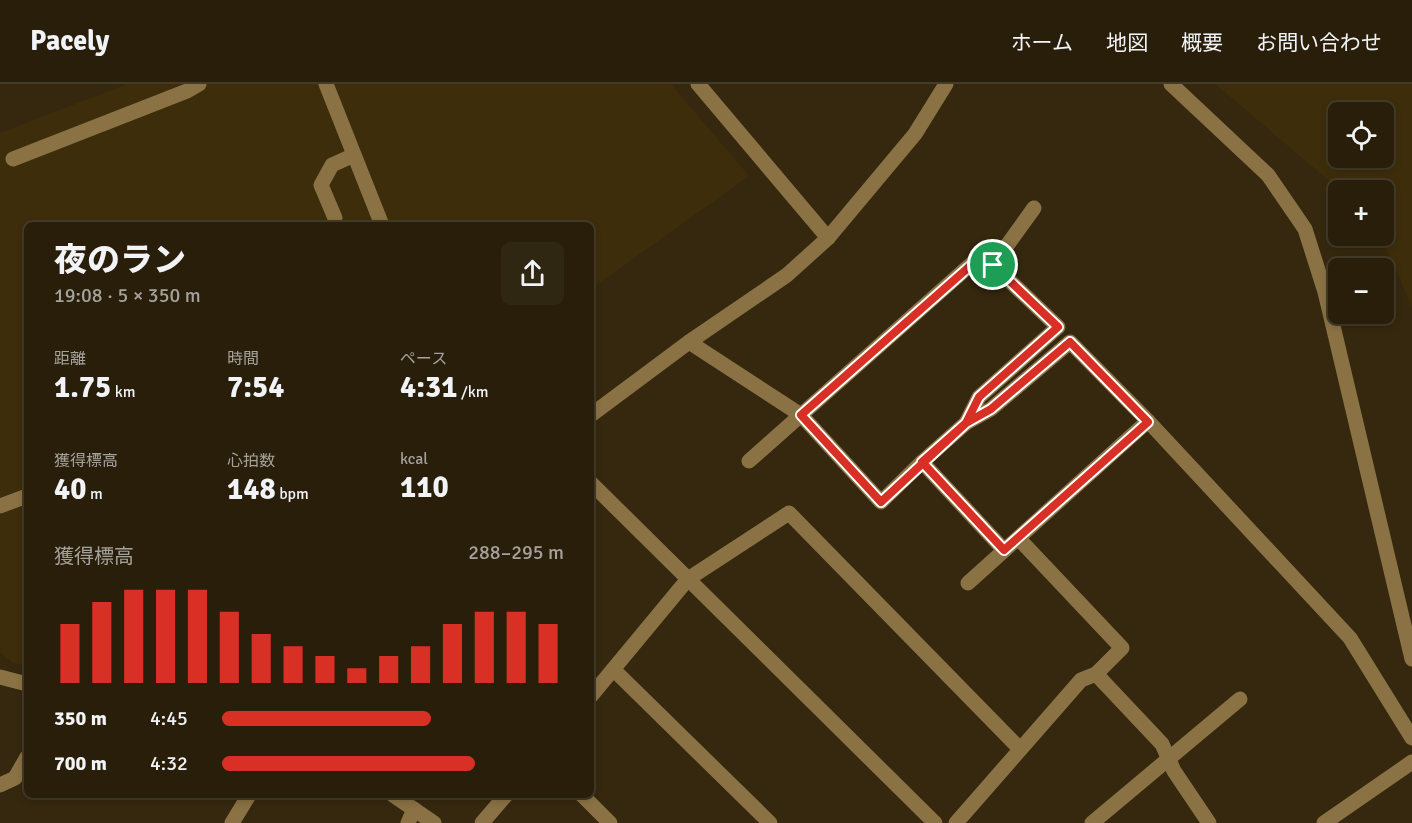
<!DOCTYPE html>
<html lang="ja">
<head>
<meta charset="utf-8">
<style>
	:root { --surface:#281e0a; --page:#302713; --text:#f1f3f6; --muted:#a5a29c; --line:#443c2b; --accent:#d93025 }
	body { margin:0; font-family:Signika,"Noto Sans JP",sans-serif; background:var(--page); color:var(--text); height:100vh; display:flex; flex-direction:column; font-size:22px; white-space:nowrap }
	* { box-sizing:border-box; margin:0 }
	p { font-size:20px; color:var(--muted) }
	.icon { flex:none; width:33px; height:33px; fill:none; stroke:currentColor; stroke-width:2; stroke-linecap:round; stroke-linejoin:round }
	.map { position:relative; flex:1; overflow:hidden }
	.side { position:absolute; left:24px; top:138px; width:570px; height:576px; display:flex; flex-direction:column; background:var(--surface); border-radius:9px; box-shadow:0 3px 9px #0003,0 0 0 2px var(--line) }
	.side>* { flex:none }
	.tools { position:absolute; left:1328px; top:18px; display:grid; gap:12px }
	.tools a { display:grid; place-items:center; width:66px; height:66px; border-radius:9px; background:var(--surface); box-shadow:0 3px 9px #0003,0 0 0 2px var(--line); font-size:30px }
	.pin { position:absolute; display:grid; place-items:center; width:51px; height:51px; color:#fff; margin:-26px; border:3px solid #fff; border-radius:50%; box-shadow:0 2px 6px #0007 }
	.round { display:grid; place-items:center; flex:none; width:63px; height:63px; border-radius:9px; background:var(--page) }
	.summary { display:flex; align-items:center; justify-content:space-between; height:102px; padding:0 30px }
	h1 { font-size:33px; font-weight:800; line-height:45px }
	.figures { display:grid; grid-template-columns:repeat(3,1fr); gap:9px; height:102px; padding:6px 30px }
	.figures div { display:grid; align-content:center }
	.figures b { font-size:30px; font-weight:800 }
	.figures small { font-size:16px; font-weight:400 }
	.figures p { font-size:16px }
	.chart { height:168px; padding:12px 30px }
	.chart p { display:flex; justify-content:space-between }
	.chart svg { width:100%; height:108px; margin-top:6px; stroke:var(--accent); stroke-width:6 }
	ul { padding:0 30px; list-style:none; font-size:20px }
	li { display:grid; grid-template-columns:96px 72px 1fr; align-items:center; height:45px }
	li i { height:15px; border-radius:8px; background:var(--accent) }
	header { display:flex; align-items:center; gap:36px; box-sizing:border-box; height:84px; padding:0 30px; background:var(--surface); border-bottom:2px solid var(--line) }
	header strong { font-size:28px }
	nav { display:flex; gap:33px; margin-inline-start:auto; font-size:21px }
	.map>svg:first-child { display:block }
</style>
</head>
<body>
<header>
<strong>Pacely</strong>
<nav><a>ホーム</a><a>地図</a><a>概要</a><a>お問い合わせ</a></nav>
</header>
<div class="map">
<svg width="1412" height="739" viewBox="0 0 1412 739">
	<rect width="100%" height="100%" fill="#35280e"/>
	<g fill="#3d2d0b" fill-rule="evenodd">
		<path d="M127 0H671L749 92 591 205V141H27V583L12 578 0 568V49Z"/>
		<path d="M1215 0H1412V222L1380 152H1383V106H1340ZM1338 28H1383V74H1338Z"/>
	</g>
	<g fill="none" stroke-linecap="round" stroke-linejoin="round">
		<g stroke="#8a7244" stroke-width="15">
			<path d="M326 0 382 141"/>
			<path d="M698 0 828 154"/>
			<path d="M1171 0 1268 91 1305 145 1325 208 1412 575"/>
			<path d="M13 75 187 7 199 0"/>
			<path d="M335 134 321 101 332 81 354 71"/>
			<path d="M993 181 1034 124"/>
			<path d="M689 258 801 331 881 418 922 378 1004 466"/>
			<path d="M591 331 689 258 787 191 828 154 915 50 946 0"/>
			<path d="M966 339 991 325 1070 258 1148 337 1350 554 1412 654"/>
			<path d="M749 377 977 175 993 181 1058 243 979 313 966 339 922 378"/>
			<path d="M591 399 935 739"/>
			<path d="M0 422 27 412"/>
			<path d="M968 499 1148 337"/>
			<path d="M614 586 770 739"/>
			<path d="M1096 590 1162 660 1174 687 1209 739"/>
			<path d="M0 593 27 600"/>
			<path d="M591 612 688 495 789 429 1020 665"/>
			<path d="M0 701 15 694 27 673"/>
			<path d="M393 711 434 739"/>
			<path d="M582 711 610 739"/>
			<path d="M232 739 249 711"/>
			<path d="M408 739 414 725"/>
			<path d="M482 739 506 711"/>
			<path d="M956 739 1081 596 1096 590 1122 564 1018 454"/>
			<path d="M1092 739 1240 615"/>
			<path d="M1324 739 1412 678"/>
		</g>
	</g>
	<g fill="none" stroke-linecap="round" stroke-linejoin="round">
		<defs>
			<path id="route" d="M993 181 1058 243 979 313 966 339 922 378 1004 466 1148 338 1070 258 991 325 966 339 881 418 801 331 978 175 993 181"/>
		</defs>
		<use href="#route" stroke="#fff" stroke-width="12"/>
		<use href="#route" stroke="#d93025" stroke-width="8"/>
	</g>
</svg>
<div class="tools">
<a><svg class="icon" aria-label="locate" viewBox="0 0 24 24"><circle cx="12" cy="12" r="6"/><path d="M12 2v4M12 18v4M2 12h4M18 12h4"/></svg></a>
<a>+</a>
<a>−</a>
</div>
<div class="pin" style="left:993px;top:181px;background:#1e9e55"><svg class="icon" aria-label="arrive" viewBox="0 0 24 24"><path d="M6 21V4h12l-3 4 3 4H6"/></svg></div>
<section class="side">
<div class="summary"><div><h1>夜のラン</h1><p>19:08 · 5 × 350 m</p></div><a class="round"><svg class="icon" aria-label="share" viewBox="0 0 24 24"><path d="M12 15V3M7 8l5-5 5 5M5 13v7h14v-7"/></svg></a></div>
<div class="figures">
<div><p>距離</p><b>1.75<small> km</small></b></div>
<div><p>時間</p><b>7:54</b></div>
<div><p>ペース</p><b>4:31<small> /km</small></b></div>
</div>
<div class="figures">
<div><p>獲得標高</p><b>40<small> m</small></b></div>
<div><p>心拍数</p><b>148<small> bpm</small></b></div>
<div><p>kcal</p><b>110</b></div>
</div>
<div class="chart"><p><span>獲得標高</span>288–295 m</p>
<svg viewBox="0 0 160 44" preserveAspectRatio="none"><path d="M5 44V20M15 44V11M25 44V6M35 44V6M45 44V6M55 44V15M65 44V24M75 44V29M85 44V33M95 44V38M105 44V33M115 44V29M125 44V20M135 44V15M145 44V15M155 44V20"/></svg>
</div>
<ul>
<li><b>350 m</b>4:45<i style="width:61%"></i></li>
<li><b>700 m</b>4:32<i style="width:74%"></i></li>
</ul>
</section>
</div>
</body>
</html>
